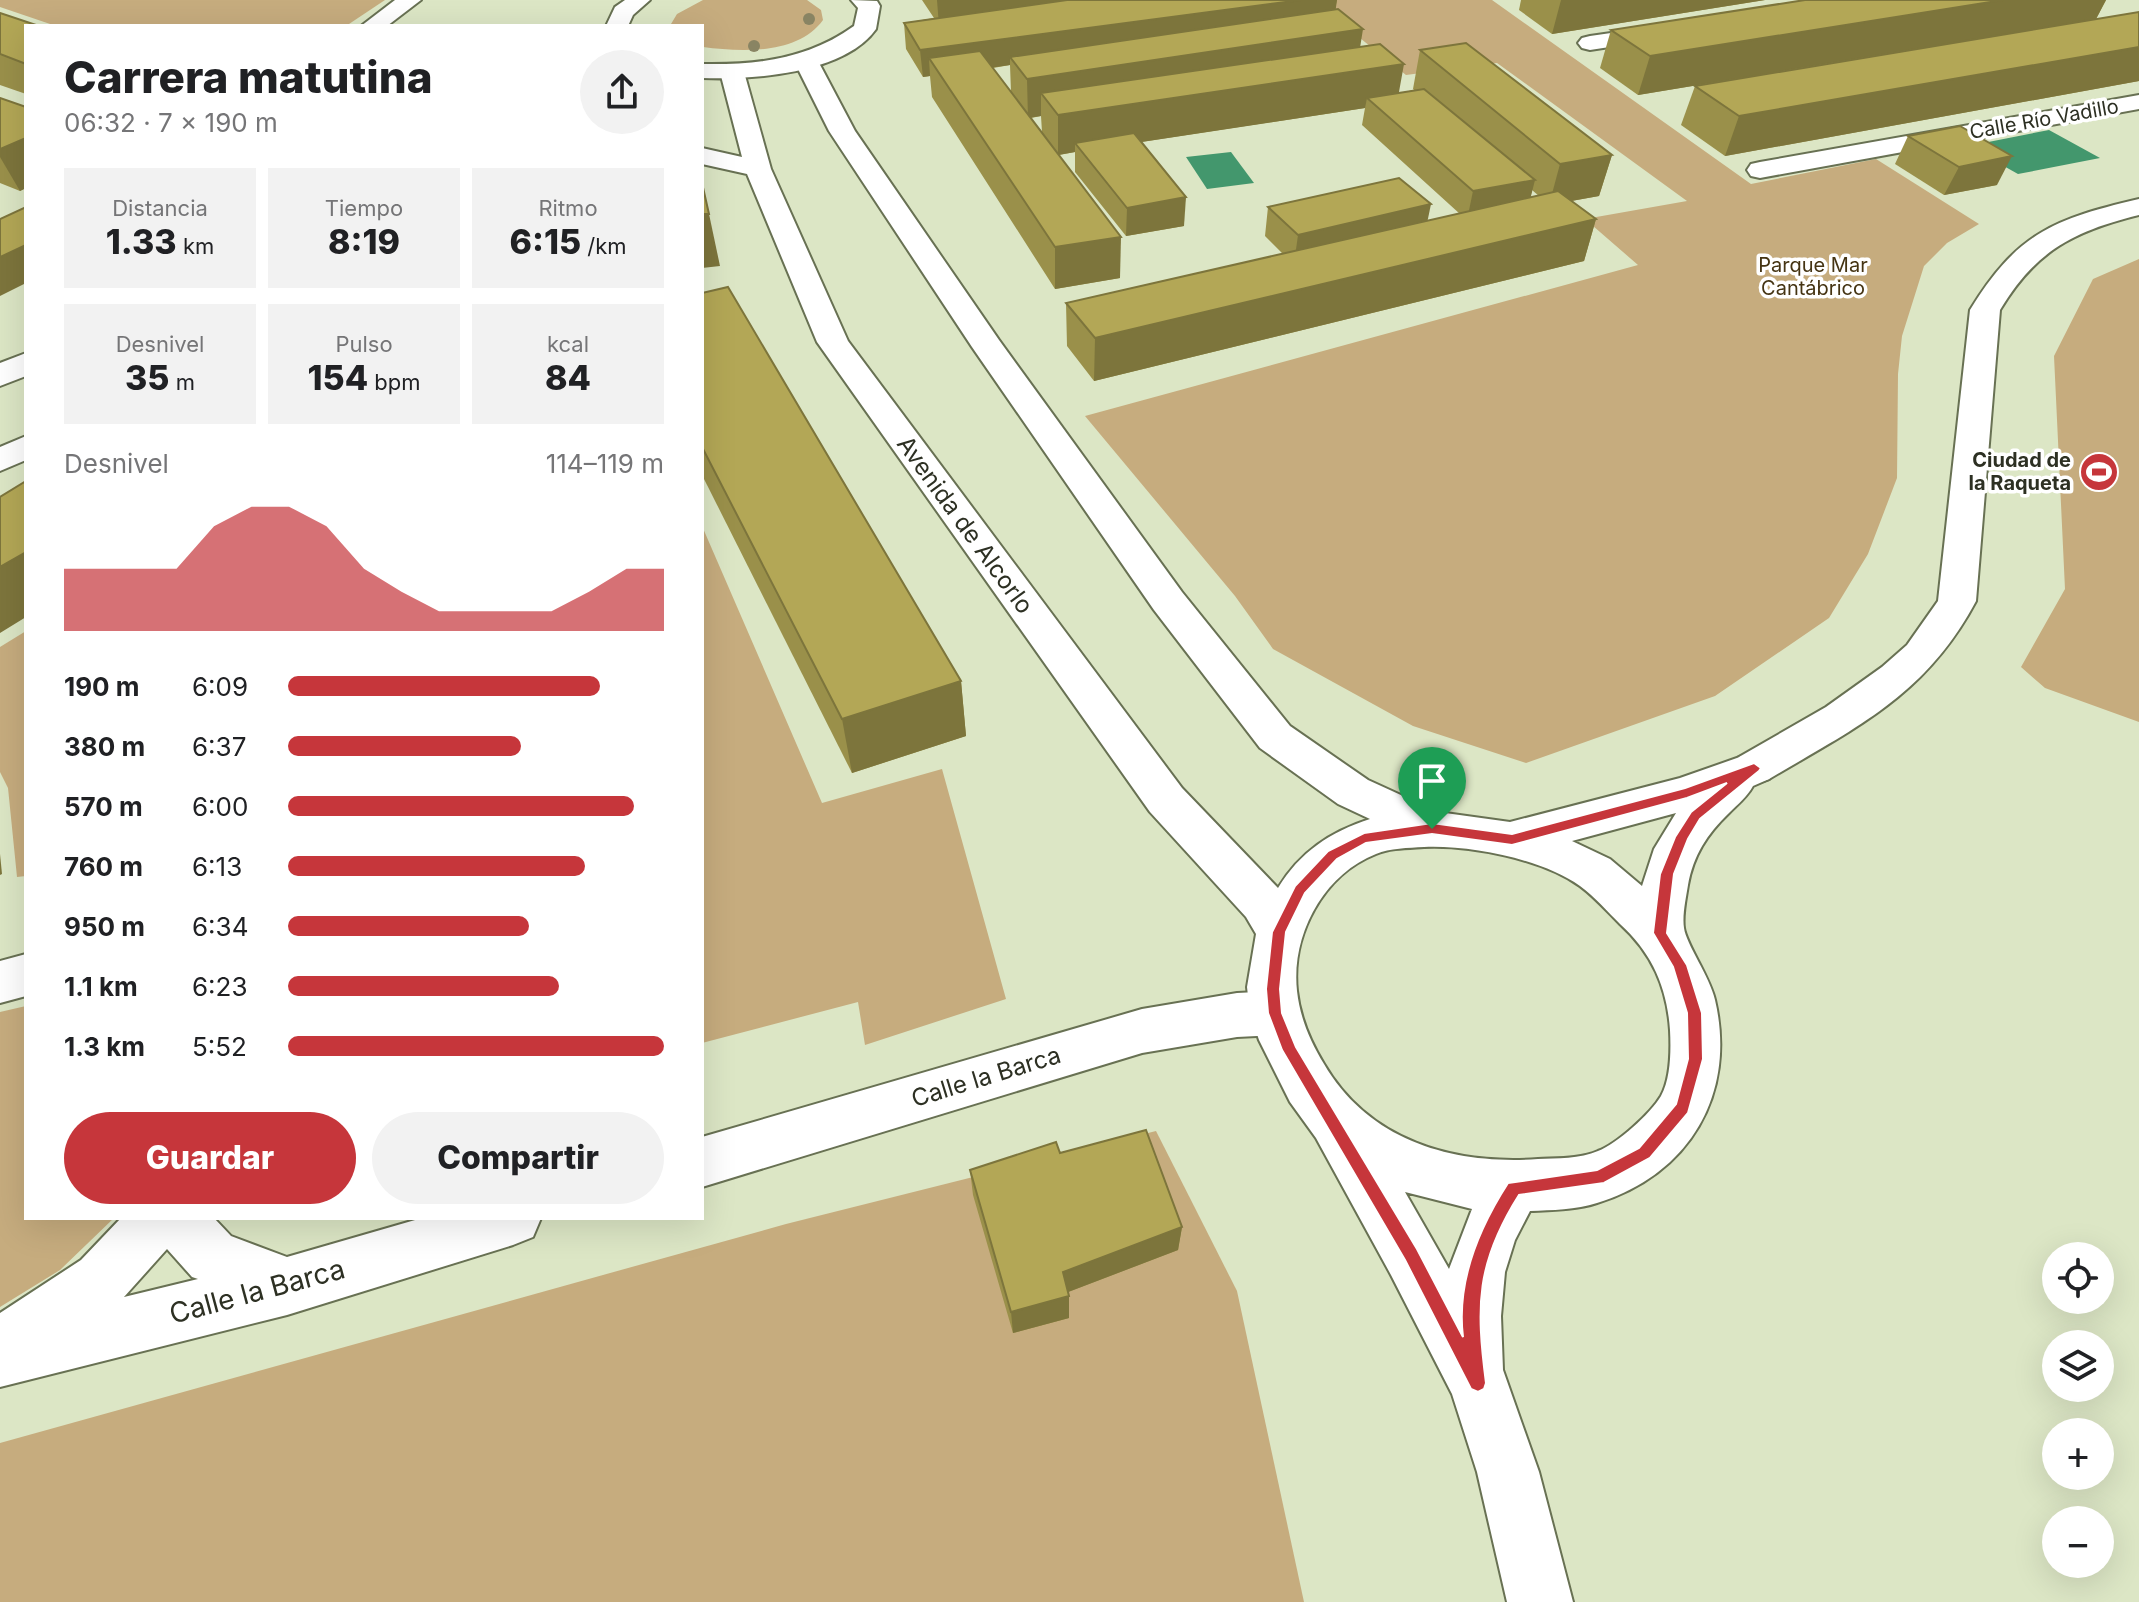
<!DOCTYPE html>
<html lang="es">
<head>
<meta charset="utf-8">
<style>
	:root { --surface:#fff; --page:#f2f2f2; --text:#202124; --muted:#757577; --accent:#c6363b }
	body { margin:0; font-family:Inter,sans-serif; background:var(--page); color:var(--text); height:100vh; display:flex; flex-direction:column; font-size:30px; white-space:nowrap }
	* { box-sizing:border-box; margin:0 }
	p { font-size:26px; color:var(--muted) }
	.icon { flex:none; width:44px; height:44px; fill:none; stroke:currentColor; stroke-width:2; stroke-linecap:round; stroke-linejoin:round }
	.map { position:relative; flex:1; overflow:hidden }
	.sheet { position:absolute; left:24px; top:24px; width:680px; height:1196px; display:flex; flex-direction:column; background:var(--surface); border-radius:0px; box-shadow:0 8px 32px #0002 }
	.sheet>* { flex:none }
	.controls { position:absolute; left:2042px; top:1242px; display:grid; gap:16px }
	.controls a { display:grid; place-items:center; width:72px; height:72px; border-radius:50%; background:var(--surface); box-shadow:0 8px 32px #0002; font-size:40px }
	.pin { position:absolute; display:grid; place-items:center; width:68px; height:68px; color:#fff; margin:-82px -34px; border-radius:50% 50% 50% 0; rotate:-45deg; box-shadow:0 0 8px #0007 }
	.pin .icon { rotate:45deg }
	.round { display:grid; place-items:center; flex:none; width:84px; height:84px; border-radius:42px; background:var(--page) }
	.overview { display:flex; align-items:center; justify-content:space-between; height:136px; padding:0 40px }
	h1 { font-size:44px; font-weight:800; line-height:60px }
	.figures { display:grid; grid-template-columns:repeat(3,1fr); gap:12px; height:136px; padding:8px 40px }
	.figures div { display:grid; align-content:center; border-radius:0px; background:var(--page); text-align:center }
	.figures b { font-size:34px; font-weight:800 }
	.figures small { font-size:22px; font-weight:400 }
	.figures p { font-size:22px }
	.chart { height:224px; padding:16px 40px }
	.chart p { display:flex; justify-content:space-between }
	.chart svg { width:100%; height:144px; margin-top:8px; fill:var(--accent); opacity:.7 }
	.cta { display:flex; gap:16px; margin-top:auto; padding:16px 40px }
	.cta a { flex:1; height:92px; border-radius:48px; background:var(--accent); color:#fff; font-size:32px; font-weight:800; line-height:92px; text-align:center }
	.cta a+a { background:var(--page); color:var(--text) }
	ul { padding:0 40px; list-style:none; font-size:26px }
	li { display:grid; grid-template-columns:128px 96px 1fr; align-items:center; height:60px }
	li i { height:20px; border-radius:10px; background:var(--accent) }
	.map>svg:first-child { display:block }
</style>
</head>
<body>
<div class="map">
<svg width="2139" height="1602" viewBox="0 0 2139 1602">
	<rect width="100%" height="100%" fill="#dce6c5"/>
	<g fill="#c6ac7e">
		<path d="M0 0H385L346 26H56L0 7Z"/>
		<path d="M703 0H807L821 10 823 20C798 55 741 52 703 47L702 26 671 24 677 14Z"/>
		<path d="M1323 0H1492L1751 184 1876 159 1979 224 1947 243 1924 266 1902 336 1898 374 1897 478 1868 554 1829 618 1715 696 1526 763 1413 726 1273 649 1235 596 1085 416 1638 265 1585 219 1687 201 1497 63 1406 75 1345 26Z"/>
		<path d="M2139 259V722L2045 688 2021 667 2065 589 2054 356 2093 279Z"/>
		<path d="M702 526 822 803 942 769 1006 999 865 1045 858 1002 702 1043Z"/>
		<path d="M26 631V876L17 877 8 788 0 772V647Z"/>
		<path d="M26 1006V1218H114L60 1270 0 1307V1012Z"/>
		<path d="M1156 1131 1237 1291 1304 1602H0V1443L786 1224Z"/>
	</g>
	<g fill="#43976d">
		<path d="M2049 130 2100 158 2018 174 1968 146Z"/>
		<path d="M1231 152 1254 183 1207 189 1186 157Z"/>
	</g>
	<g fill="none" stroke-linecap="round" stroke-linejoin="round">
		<defs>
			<g id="minor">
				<path d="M395 0H421L387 26H361Z"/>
				<path d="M1667 25 1675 27 1678 32 1675 37 1590 50 1582 48 1578 43 1582 38 1590 36Z"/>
				<path d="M2139 95V109L1760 178 1751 176 1747 170 1751 164 1760 162Z"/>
				<path d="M2139 199V215C2074 231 2035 251 2000 310L1976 601C1926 695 1857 727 1769 779L1754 784 1739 779 1732 768 1739 757 1826 707 1882 667 1907 645 1938 601 1970 310C2017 233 2054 219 2139 199Z"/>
				<path d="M26 954V996L0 1003V961Z"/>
				<path d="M1275 991 1293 998 1300 1013 1293 1028 1275 1035 1237 1037 1142 1053 702 1187V1137L1142 1009 1237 993Z"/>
				<path d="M121 1218H214L231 1236 287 1257 422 1218H541L533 1237 513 1245 287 1315 0 1387V1313L81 1260ZM167 1249 192 1277 198 1279 124 1297Z"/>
			</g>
			<path id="tertiary" d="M806 54 814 56 818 61 855 131 999 340 1182 592 1290 726 1368 780 1438 812 1510 822 1680 778 1754 752 1769 757 1776 768 1769 779 1753 786C1747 797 1738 804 1729 813 1707 834 1693 856 1688 885 1686 898 1682 915 1684 928 1686 944 1710 977 1715 1000 1737 1094 1689 1175 1597 1203 1576 1210 1552 1210 1530 1211L1515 1240 1505 1272 1501 1316 1503 1370 1539 1472 1573 1602H1507L1477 1472 1452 1394 1391 1275 1316 1138 1290 1102 1259 1040 1250 1013 1247 987 1256 934 1246 917 1150 812 817 342 747 174 702 164V148L742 157 720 72 723 67H741L744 72 771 169 848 341 1182 788 1278 888C1300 852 1330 832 1370 819L1338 804 1260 748 1154 610 972 347 829 131 794 61 798 56ZM1676 813 1654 849 1642 886 1610 859 1572 841ZM1424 847C1471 845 1542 859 1580 886 1595 897 1607 911 1620 924 1652 953 1667 987 1670 1030 1671 1050 1671 1078 1661 1096 1651 1113 1617 1144 1598 1151 1580 1159 1557 1158 1538 1159 1453 1165 1369 1141 1324 1064 1310 1041 1300 1018 1297 991 1291 935 1323 875 1376 854 1390 848 1408 848 1424 847ZM1405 1192 1472 1209 1449 1269Z"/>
			<g id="secondary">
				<path d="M625 0H650L633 15 628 26H606L615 7Z"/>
				<path d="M851 0 877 1 880 6 876 29C844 74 752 80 702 78V64C758 65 808 59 854 26L858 8Z"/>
				<path d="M26 353V376L0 386V363Z"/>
				<path d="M26 436V460L0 471V447Z"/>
			</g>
		</defs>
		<use href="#minor" stroke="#687153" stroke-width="4"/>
		<use href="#tertiary" stroke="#687153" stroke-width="4"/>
		<use href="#secondary" stroke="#687153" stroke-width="4"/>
		<use href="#minor" fill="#fff" fill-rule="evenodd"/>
		<use href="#tertiary" fill="#fff" fill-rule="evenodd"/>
		<use href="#secondary" fill="#fff" fill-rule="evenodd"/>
	</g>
	<g fill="#898463">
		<circle cx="809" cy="19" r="6"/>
		<circle cx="754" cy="46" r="6"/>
	</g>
	<g fill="#9a904a" fill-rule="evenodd">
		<path d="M922 0H1337L1335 9 1360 47 1399 93 1414 90 1413 89 1420 50 1612 155 1599 196 1571 201 1596 219 1584 261 1094 381 1067 346 1066 303 1283 254 1265 236 1268 207 1428 221 1460 214 1362 125 1365 108 1141 142 1184 226 1126 236 1075 172V152L1059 155 1120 278 1055 289 932 97 930 76 923 77 906 49 904 23 934 18ZM1010 65 1011 92 993 68ZM1041 116 1042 132 1031 118ZM1532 190 1539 196 1530 198Z"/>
		<path d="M1521 0H1765L1552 34 1519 10Z"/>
		<path d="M1805 0H2106L2096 19 1638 95 1600 68 1611 30Z"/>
		<path d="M2139 12V81L1725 156 1681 125 1695 86Z"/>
		<path d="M0 13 26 26V94L0 85Z"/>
		<path d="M0 98 26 107V188L20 191 0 183Z"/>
		<path d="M1908 136 1997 185 1944 195 1895 164Z"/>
		<path d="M702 293 961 681 966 736 852 773 702 475Z"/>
		<path d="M1060 1153 1182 1227 1178 1250 1068 1292 1069 1318 1013 1333 973 1195 970 1170Z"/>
	</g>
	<g fill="#7d753c">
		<path d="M937 0H1137L939 26Z"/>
		<path d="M1301 0H1337L1334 21 1010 57V65L940 75 929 58 930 76 923 77 920 50Z"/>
		<path d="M1561 0H1765L1552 34Z"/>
		<path d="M2003 0H2106L2096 19 1638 95 1650 56Z"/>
		<path d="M1363 29 1357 67 1041 93V116L1028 118 1027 79Z"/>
		<path d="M2139 47V81L1725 156 1739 116Z"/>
		<path d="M1404 64 1397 103 1367 98 1365 108 1082 151 1075 143V152L1058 155V115Z"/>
		<path d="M26 138V188L20 191 0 157V149Z"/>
		<path d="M1612 155 1599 196 1549 205 1560 164Z"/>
		<path d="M2012 156 1997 185 1944 195 1959 167Z"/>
		<path d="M1535 180 1528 208 1467 220 1473 191Z"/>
		<path d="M1186 197 1184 226 1126 236 1127 208Z"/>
		<path d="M1431 204 1425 233 1294 264 1298 235Z"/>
		<path d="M702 214H709L720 266 702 268Z"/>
		<path d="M1596 219 1584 261 1094 381 1095 338Z"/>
		<path d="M1121 237 1120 278 1055 289V247Z"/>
		<path d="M26 245V283L0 296V257Z"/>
		<path d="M26 552V617L0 633V567Z"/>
		<path d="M961 681 966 736 852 773 842 719Z"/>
		<path d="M0 854 2 874 0 875Z"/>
		<path d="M1182 1227 1178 1250 1063 1294V1272Z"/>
		<path d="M1069 1296V1318L1013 1333 1011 1312Z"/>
	</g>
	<g fill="#b3a756" stroke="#7d753c" stroke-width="2">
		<path d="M1067 0H1301L920 50 904 23Z"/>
		<path d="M1805 0H2003L1650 56 1611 30Z"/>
		<path d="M1338 9 1363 29 1027 79 1010 57Z"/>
		<path d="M2139 12V47L1739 116 1695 86Z"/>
		<path d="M0 13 39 26H26V64L0 54Z"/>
		<path d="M1466 43 1612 155 1560 164 1420 50Z"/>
		<path d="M1380 44 1404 64 1058 115 1041 93Z"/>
		<path d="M980 51 1121 237 1055 247 929 58Z"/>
		<path d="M1424 89 1535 180 1473 191 1367 98Z"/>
		<path d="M0 98 26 107V138L0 149Z"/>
		<path d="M1960 126 2012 156 1959 167 1908 136Z"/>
		<path d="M1134 133 1186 197 1127 208 1075 143Z"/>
		<path d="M1399 178 1431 204 1298 235 1268 207Z"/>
		<path d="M702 183 709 214H702Z"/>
		<path d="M1558 191 1596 219 1095 338 1066 303Z"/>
		<path d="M26 207V245L0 257V219Z"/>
		<path d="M728 287 961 681 842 719 702 447V293Z"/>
		<path d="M26 481V552L0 567V497Z"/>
		<path d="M1146 1130 1182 1227 1063 1272 1069 1296 1011 1312 970 1170 1056 1142 1060 1153Z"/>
	</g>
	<path fill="#c6363b" stroke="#fff" stroke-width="2" fill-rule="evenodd" d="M1754 763 1761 768 1759 771 1700 819 1688 839 1674 874 1667 933 1687 965 1702 1013 1703 1059 1688 1113 1650 1158 1604 1183 1519 1195C1476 1263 1476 1306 1486 1383L1484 1389 1478 1392 1471 1389 1405 1260 1282 1050 1268 1013 1266 989 1272 932 1295 886 1328 851 1364 833 1432 823 1512 834 1685 788ZM1727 783 1691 812 1675 837 1660 874 1653 933 1673 967 1687 1013 1688 1059 1676 1104 1639 1148 1597 1170 1508 1183C1479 1228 1456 1281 1463 1337L1417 1249 1296 1047 1282 1013 1280 989 1286 932 1305 893 1337 859 1366 843 1432 834 1512 845 1687 798Z"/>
	<defs>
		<symbol id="stadium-disc" viewBox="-11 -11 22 22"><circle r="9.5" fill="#c6363b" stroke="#fff"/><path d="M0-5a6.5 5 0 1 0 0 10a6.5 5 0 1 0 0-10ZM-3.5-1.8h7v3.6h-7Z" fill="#fff"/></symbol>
	</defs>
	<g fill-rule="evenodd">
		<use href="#stadium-disc" x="2077" y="450" width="44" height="44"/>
	</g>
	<g text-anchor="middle" stroke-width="7" stroke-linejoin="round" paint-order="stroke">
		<g font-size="20" fill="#2d3023" stroke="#fff">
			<text transform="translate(2044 119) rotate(-10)" y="7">Calle Río Vadillo</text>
		</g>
		<g font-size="20" fill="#453413" stroke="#fff">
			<text x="1813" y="272">Parque Mar<tspan x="1813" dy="23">Cantábrico</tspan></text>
		</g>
		<g font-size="20" font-weight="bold" fill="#2d3023" stroke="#fff" text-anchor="end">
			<text x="2071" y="467">Ciudad de<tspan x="2071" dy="23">la Raqueta</tspan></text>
		</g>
		<g font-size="24" fill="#2d3023" stroke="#fff">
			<text transform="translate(965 525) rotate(54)" y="8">Avenida de Alcorlo</text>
			<text transform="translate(986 1077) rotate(-17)" y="8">Calle la Barca</text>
		</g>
		<g font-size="28" fill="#2d3023" stroke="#fff">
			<text transform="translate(257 1291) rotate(-15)" y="10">Calle la Barca</text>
		</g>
	</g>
</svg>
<div class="controls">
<a><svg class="icon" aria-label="locate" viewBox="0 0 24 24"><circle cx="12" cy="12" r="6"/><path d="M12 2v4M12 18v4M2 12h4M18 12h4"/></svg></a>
<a><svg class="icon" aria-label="layers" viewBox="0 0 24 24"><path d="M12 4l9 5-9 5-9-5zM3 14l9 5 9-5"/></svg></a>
<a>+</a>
<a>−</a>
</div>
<div class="pin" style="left:1432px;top:829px;background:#1e9e55"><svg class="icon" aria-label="arrive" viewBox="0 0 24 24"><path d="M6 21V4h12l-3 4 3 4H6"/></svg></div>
<section class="sheet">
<div class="overview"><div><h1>Carrera matutina</h1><p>06:32 · 7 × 190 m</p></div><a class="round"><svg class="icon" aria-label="share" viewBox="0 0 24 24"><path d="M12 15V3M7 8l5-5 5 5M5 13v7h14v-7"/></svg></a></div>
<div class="figures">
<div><p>Distancia</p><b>1.33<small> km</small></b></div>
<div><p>Tiempo</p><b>8:19</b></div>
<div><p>Ritmo</p><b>6:15<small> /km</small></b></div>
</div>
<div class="figures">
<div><p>Desnivel</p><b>35<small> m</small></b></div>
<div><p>Pulso</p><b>154<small> bpm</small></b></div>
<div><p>kcal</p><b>84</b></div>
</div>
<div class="chart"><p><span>Desnivel</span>114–119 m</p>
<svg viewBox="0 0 160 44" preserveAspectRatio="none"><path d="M0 44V25L10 25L20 25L30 25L40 12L50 6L60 6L70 12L80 25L90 32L100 38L110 38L120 38L130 38L140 32L150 25L160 25V44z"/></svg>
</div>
<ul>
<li><b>190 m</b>6:09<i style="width:83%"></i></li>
<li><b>380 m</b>6:37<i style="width:62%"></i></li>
<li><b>570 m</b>6:00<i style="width:92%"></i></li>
<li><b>760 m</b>6:13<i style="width:79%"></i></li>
<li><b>950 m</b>6:34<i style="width:64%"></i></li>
<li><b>1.1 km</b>6:23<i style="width:72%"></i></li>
<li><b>1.3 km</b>5:52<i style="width:100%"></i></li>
</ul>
<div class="cta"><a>Guardar</a><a>Compartir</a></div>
</section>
</div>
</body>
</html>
